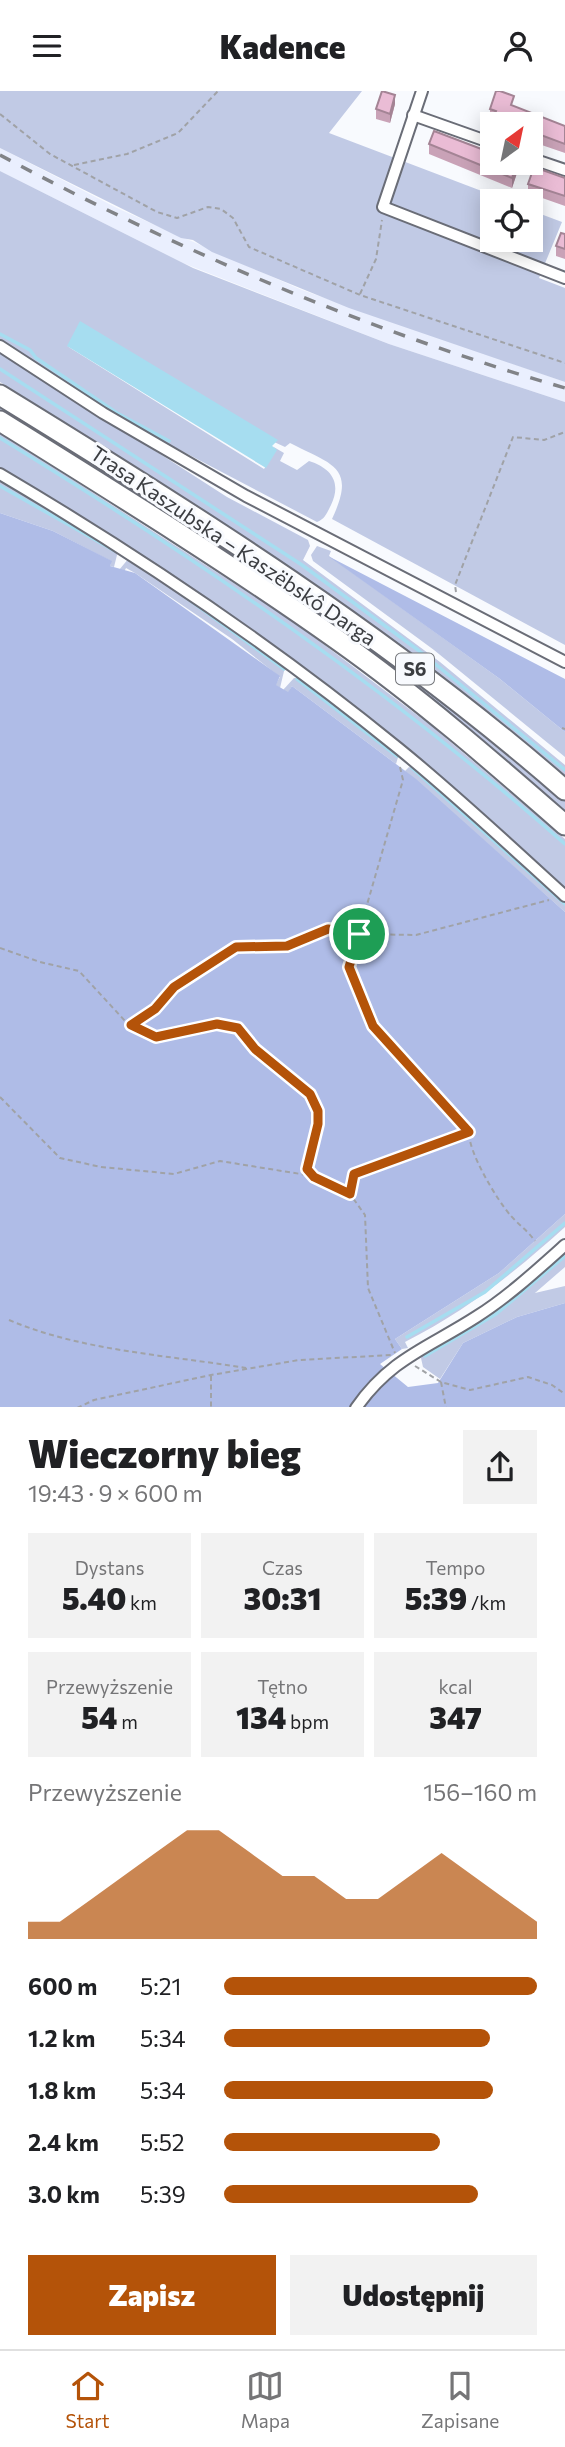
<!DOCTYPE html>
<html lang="pl">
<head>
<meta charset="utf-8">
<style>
	:root { --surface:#fff; --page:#f2f2f2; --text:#202124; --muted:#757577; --line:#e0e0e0; --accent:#b45309 }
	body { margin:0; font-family:Commissioner,sans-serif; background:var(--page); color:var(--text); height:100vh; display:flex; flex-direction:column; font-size:26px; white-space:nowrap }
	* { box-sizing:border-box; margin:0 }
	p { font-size:23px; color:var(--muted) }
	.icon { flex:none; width:38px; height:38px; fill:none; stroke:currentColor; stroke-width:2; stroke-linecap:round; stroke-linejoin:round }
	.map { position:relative; height:1316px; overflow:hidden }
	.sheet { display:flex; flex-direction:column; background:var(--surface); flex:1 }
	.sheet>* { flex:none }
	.needle { width:46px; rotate:33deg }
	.buttons { position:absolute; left:480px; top:21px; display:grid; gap:14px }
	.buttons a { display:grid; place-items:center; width:63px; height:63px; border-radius:0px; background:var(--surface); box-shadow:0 4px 18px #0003; font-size:35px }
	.pin { position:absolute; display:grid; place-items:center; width:60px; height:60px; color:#fff; margin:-30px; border:4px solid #fff; border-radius:50%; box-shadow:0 2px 7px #0007 }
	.round { display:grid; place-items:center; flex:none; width:74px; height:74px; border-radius:0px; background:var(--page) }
	.head { display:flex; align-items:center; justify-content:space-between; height:119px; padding:0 28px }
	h1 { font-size:38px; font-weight:800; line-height:52px }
	.stats { display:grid; grid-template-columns:repeat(3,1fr); gap:10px; height:119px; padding:7px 28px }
	.stats div { display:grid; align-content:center; border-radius:0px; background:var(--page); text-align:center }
	.stats b { font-size:30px; font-weight:800 }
	.stats small { font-size:19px; font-weight:400 }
	.stats p { font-size:19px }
	.chart { height:196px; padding:14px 28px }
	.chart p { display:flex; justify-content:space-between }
	.chart svg { width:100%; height:126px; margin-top:7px; fill:var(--accent); opacity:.7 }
	.primary-button { display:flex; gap:14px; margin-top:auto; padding:14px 28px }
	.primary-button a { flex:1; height:80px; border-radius:0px; background:var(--accent); color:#fff; font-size:28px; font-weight:800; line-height:80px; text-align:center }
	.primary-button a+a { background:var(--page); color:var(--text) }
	ul { padding:0 28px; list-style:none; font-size:23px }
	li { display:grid; grid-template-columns:112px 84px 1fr; align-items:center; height:52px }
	li i { height:18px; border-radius:9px; background:var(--accent) }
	header { display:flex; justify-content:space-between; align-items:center; height:91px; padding:0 28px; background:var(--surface); font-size:32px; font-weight:800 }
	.dock { display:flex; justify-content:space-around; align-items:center; height:98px; border-top:2px solid var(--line); background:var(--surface); font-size:19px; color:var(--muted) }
	.dock a { display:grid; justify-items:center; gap:4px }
	.dock .active { color:var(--accent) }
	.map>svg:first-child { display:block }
</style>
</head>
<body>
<header><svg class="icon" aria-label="menu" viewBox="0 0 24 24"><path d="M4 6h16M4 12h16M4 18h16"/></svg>Kadence<svg class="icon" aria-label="person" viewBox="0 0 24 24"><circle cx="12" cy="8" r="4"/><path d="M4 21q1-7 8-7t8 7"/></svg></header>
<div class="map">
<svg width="565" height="1317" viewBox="0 0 565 1317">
	<rect width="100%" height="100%" fill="#f8fafe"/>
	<path fill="#eaeffe" d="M0 57 119 118 302 199 565 291V311L389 253 183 172 0 80Z"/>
	<g fill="#c1cae5">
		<path d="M0 0H362L329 42 508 110H492V149H530V119L562 131 539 187 565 197V291L349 217 212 161 193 149 181 147 0 57Z"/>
		<path d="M0 80 193 177 389 253 565 311V554L332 428C357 375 332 374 290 352L285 356 67 255 264 378 276 359 272 355 284 362 280 370 297 379 309 370C331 377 342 391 331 414 327 422 325 428 317 431L119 327 0 250Z"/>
		<path d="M0 260 227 406 308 449 310 455 303 469 440 571 565 674V685C390 534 196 413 0 291Z"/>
		<path d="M0 313 304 508 449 614 555 702 565 710V723L529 691 0 321Z"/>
		<path d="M0 342 293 530 433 636 565 748V800L464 708 197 502 102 439 0 379Z"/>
		<path d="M0 388 118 460 114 476 110 475 111 470 53 440 0 422Z"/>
		<path d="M317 455 331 460 329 465 500 588 565 641V666L434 559 313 470 311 464Z"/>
		<path d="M129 467 285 576 280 597 275 594 280 586 232 548 135 482 126 477 124 481 119 479Z"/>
		<path d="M294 587 301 588 399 663 396 673 292 595 288 602 283 599Z"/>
		<path d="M409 676 421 682 560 806 565 811V821L405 680Z"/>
		<path d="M565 1123V1136C513 1183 467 1219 405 1251L408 1257 402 1258 395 1248 499 1182Z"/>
		<path d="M565 1162V1176L535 1202 565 1195V1212L517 1226 463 1252 440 1288 423 1276 421 1267 424 1262 493 1222Z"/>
	</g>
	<g fill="#afbce7">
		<path d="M0 422 53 440 112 470 110 475 135 482 280 585 276 594 288 601 292 595 416 688 565 821V1123L499 1182 395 1248 402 1258 380 1273 408 1296 438 1292 463 1252 517 1226 565 1212V1316L0 1317Z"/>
		<path d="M328 465 565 588V641L500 588Z"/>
	</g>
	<path fill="#a6ddf0" d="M80 230 278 349 272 355 277 359 266 377 67 255Z"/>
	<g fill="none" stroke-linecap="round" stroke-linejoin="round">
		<g stroke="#a6ddf0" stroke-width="3.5">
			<path d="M0 243 30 259 36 267 117 322 169 350"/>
			<path d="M0 278 302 474 418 559 565 679"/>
			<path d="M0 347C198 468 391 599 565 753"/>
			<path d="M0 395 115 460"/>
			<path d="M187 507 284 578"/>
			<path d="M297 588 397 665"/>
			<path d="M412 677 565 813"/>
			<path d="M407 1246 485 1201 565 1132"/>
			<path d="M425 1265 496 1223 565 1165"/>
		</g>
		<defs>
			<g id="minor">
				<path d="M422 0 383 116 565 187"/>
				<path d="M413 24 492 52"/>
				<path d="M530 67 565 79"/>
				<path d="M0 255 103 322 246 405 565 571"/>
				<path d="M0 383C139 465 273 555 398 657 456 704 510 755 565 805"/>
				<path d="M356 1317C391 1267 428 1257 476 1226 509 1205 537 1179 565 1154"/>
			</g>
			<g id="motorway">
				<path d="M0 304C196 424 391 547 565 699"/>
				<path d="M0 330C114 401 229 472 339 550 418 606 492 670 565 734"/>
			</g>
		</defs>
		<use href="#minor" stroke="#6a6d77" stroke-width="14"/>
		<use href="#motorway" stroke="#6a6d77" stroke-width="23"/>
		<g stroke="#a0a2a6" stroke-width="2" stroke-dasharray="5 3.5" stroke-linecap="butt">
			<path d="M0 23 50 63 157 121 177 127 208 116 221 118 233 127 249 156 360 204 565 272"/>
			<path d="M74 74 127 63 178 42 218 0"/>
			<path d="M360 203 376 168 382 129"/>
			<path d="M456 501 455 494 513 346 544 349 565 341"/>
			<path d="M562 637 565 638"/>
			<path d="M400 676 403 689 349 876 373 935 469 1041C468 1061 497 1109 511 1125 519 1134 528 1140 535 1150"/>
			<path d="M0 857 40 871 79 880 126 931 156 946 217 933 238 937 255 958 310 1003 318 1020V1033L307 1078 314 1085 350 1103 365 1124 368 1197 395 1262"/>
			<path d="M132 933 155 918 174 896 236 856 287 855 328 837 359 843 416 844 549 809"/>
			<path d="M0 1006 60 1067 101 1076 174 1083 220 1070 313 1085"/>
			<path d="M350 1102 354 1083 468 1041"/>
			<path d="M9 1229C82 1260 167 1264 246 1277"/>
			<path d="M415 1275 441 1291 470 1299 528 1286 552 1294 565 1303"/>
			<path d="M211 1285V1317"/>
			<path d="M441 1291 446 1317"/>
			<path d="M77 1317 94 1309 211 1284 299 1269 392 1264"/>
		</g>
		<use href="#minor" stroke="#fff" stroke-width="10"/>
		<use href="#motorway" stroke="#fff" stroke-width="19"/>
		<path stroke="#818387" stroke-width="3.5" stroke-dasharray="12 12" stroke-linecap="butt" d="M0 64C179 160 369 240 565 297"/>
	</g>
	<g fill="#c9a2b7">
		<path d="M395 13 390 32 376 28V18Z"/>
		<path d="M514 15 565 35V62L530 50V33H493V29L490 27V18Z"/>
		<path d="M429 53 517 82 512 97 429 63Z"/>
		<path d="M565 87V115L528 102V93Z"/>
		<path d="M565 143V168L556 165V155Z"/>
	</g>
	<g fill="#a48495">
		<path d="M395 4V13L390 32V23Z"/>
		<path d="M517 72V82L512 97V87Z"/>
	</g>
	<g fill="#eabcd5" stroke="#a48495" stroke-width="2">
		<path d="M382 0 395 4 390 23 376 18Z"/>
		<path d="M496 0H500L514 5 511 14 565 35V53L530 40V33H512L493 26 496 20 490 18Z"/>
		<path d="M434 40 492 62V72H517L512 87 429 53Z"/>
		<path d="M534 76 565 87V105L528 93Z"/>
		<path d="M561 142 565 143V158L556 155Z"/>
	</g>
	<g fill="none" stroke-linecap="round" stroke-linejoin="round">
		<defs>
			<path id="route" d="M328 838 359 843 349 876 373 935 469 1041 354 1083 350 1103 314 1086 307 1078 318 1033V1020L310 1003 255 958 238 937 217 933 156 946 131 934 155 918 174 896 236 856 287 855Z"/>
		</defs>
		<use href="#route" stroke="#fff" stroke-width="14"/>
		<use href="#route" stroke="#b45309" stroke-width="9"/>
	</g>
	<g text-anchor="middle" stroke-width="6" stroke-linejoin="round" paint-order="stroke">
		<rect fill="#f8fafe" stroke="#74767a" stroke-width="2" x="396" y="562.5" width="38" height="31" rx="5"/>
		<g font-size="19" font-weight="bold" fill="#3b3d41">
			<text x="415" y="585">S6</text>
		</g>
		<g font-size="21" fill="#3b3d41" stroke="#f8fafe">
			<text transform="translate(233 455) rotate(34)" y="7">Trasa Kaszubska – Kaszëbskô Darga</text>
		</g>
	</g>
</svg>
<div class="buttons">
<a><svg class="needle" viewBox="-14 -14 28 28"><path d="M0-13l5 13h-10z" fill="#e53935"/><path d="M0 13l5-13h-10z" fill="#757577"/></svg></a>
<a><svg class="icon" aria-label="locate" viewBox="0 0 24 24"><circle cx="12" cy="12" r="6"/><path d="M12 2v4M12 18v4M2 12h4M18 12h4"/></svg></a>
</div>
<div class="pin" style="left:359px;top:843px;background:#1e9e55"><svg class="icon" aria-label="arrive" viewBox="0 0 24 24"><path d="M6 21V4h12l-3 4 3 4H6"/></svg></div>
</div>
<section class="sheet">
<div class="head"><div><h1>Wieczorny bieg</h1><p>19:43 · 9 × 600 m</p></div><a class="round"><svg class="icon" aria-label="share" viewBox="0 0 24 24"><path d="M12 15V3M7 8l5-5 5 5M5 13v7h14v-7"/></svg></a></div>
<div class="stats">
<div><p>Dystans</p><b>5.40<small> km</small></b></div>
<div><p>Czas</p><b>30:31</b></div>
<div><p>Tempo</p><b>5:39<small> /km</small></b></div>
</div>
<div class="stats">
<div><p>Przewyższenie</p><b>54<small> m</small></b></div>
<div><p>Tętno</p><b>134<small> bpm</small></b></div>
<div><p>kcal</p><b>347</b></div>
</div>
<div class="chart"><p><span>Przewyższenie</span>156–160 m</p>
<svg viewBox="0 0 160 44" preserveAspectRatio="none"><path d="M0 44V38L10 38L20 30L30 22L40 14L50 6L60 6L70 14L80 22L90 22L100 30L110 30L120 22L130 14L140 22L150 30L160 38V44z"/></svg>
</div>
<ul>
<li><b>600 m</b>5:21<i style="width:100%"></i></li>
<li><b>1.2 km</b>5:34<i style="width:85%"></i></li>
<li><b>1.8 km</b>5:34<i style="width:86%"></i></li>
<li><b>2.4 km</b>5:52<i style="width:69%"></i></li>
<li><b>3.0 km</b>5:39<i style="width:81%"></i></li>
</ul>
<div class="primary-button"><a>Zapisz</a><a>Udostępnij</a></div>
</section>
<nav class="dock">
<a class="active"><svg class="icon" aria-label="home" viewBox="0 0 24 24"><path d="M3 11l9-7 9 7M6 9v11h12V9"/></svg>Start</a>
<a><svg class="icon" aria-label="map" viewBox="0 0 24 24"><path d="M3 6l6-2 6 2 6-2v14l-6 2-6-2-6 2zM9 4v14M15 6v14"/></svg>Mapa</a>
<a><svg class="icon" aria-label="saved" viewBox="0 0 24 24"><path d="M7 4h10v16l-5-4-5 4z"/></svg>Zapisane</a>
</nav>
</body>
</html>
